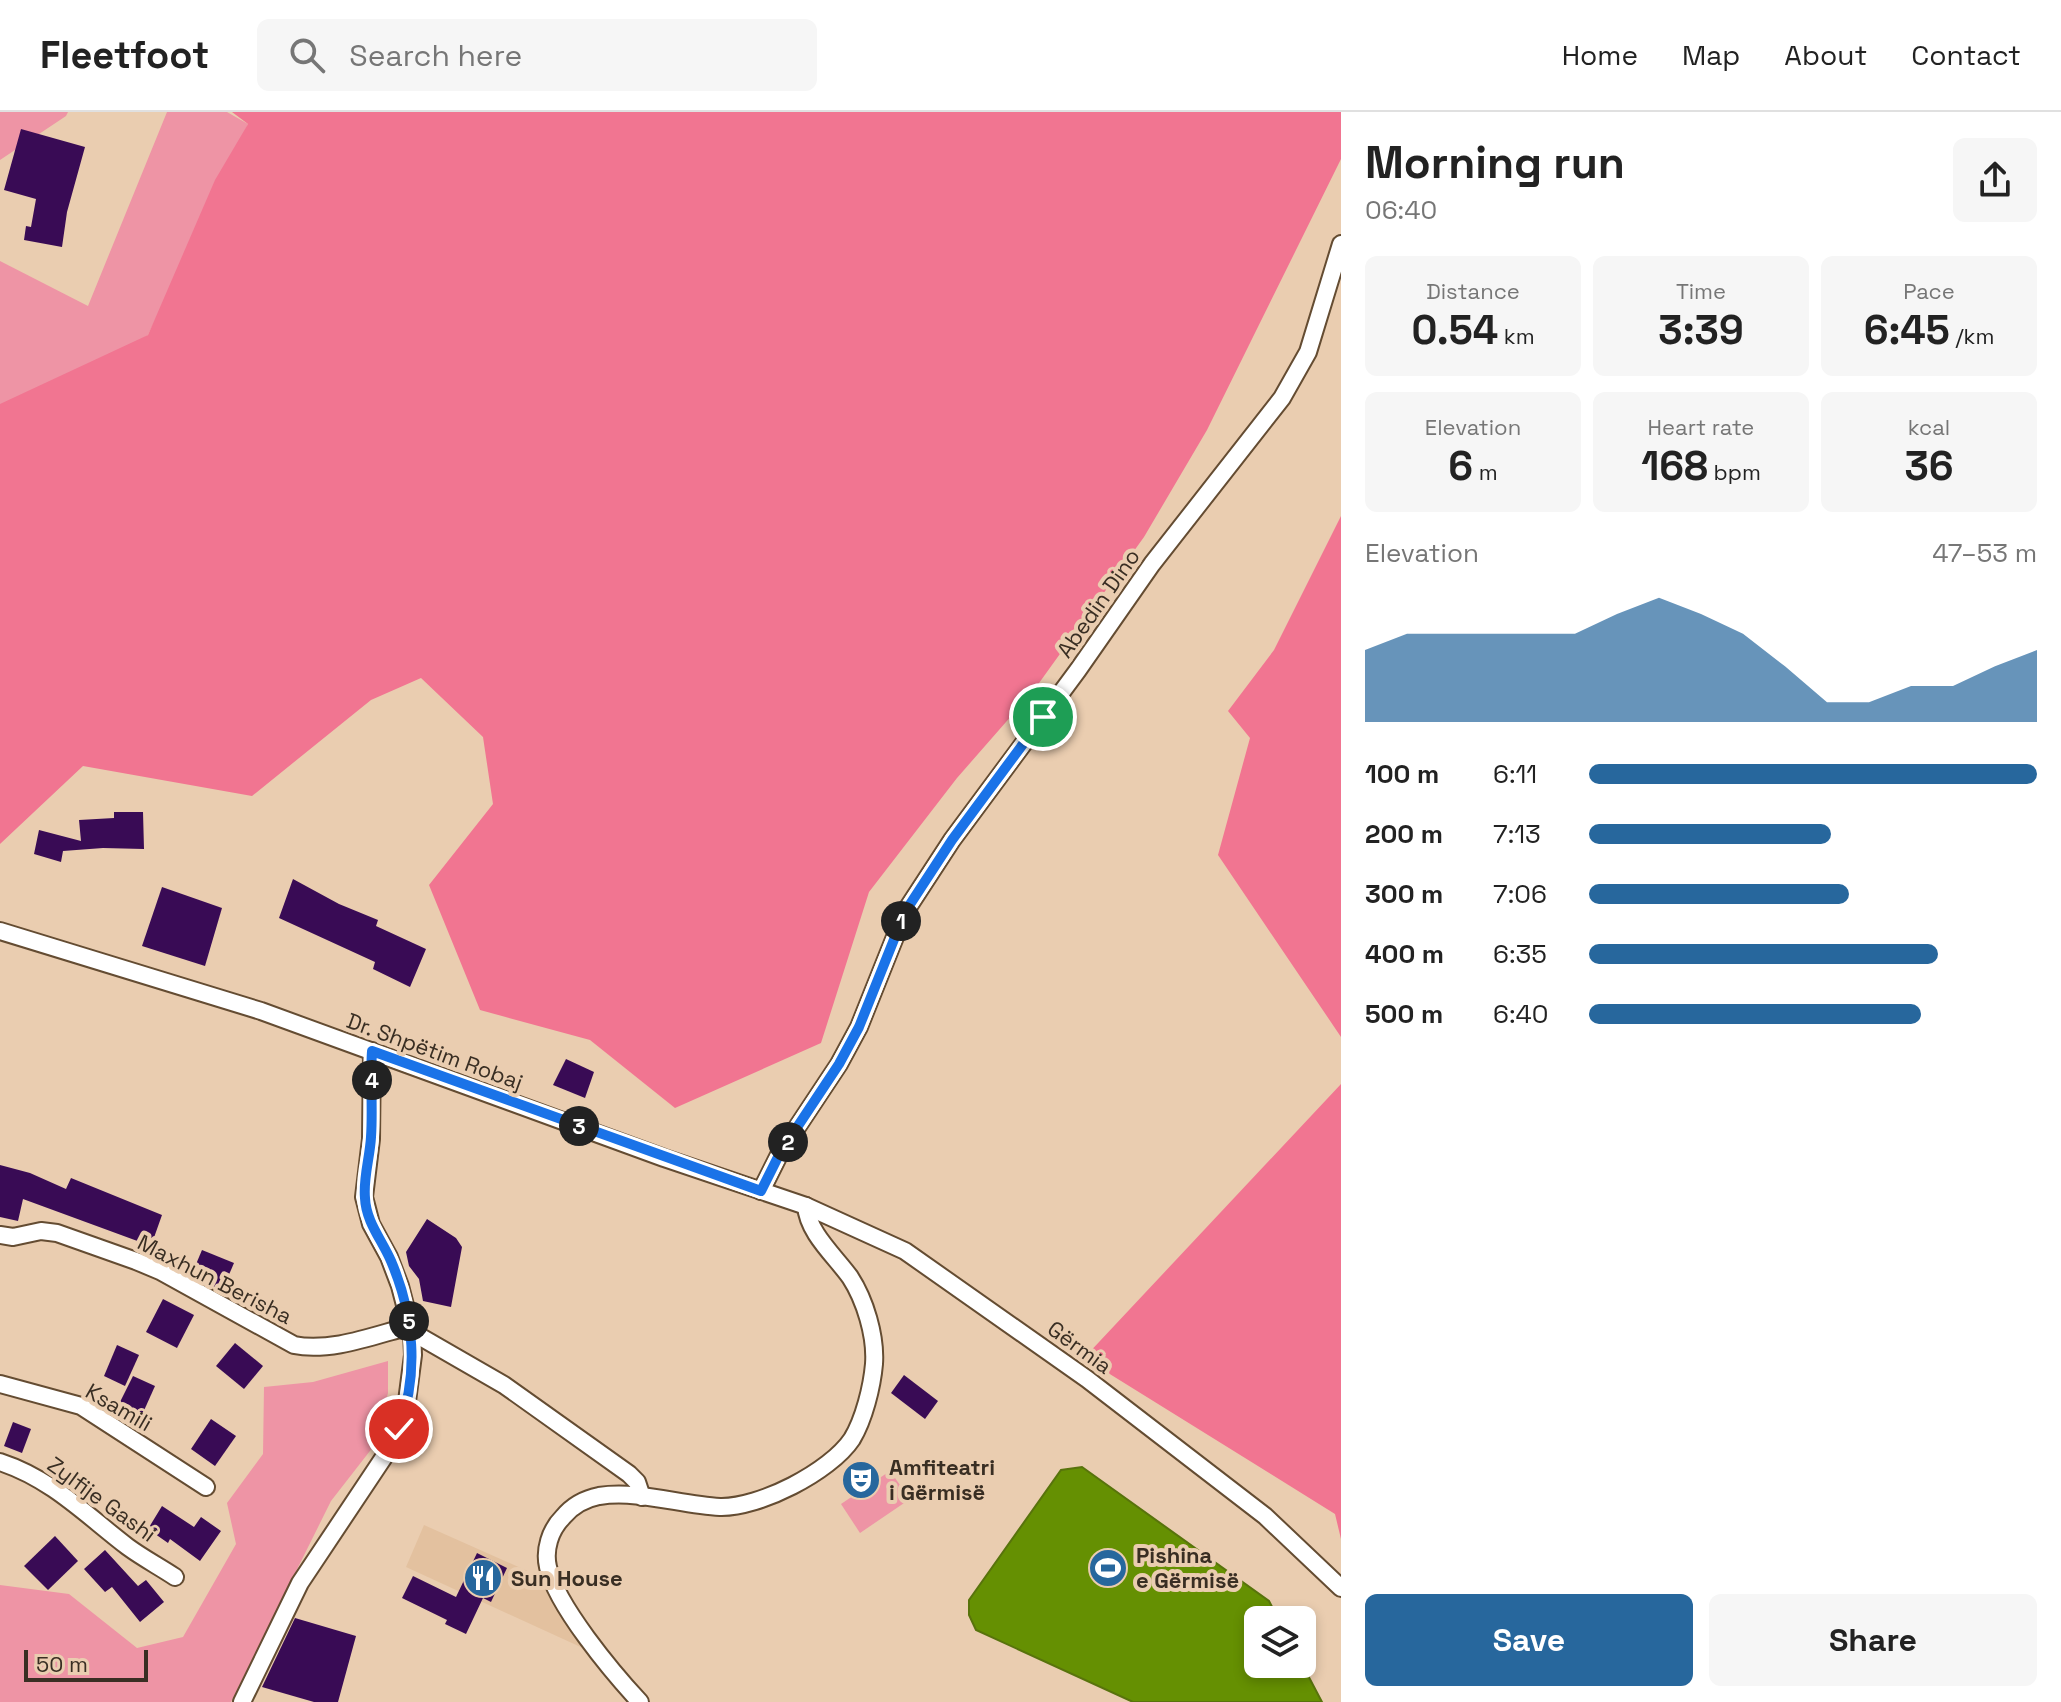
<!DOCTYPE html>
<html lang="en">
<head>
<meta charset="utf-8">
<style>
	:root { --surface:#fff; --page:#f6f6f6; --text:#222; --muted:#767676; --line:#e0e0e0; --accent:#27679d }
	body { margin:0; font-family:"Space Grotesk",sans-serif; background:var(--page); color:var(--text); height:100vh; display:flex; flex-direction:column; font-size:30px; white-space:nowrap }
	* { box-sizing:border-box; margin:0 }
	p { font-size:26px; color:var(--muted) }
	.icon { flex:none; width:44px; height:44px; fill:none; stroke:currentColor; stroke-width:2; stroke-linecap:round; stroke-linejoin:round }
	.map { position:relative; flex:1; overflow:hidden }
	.details { display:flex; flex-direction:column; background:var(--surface); width:720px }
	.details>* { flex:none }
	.controls { position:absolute; left:1244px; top:1494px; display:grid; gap:16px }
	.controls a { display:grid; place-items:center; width:72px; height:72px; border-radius:12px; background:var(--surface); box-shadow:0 4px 12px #0003; font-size:40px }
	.scale { position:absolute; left:24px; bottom:20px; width:124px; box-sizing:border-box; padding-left:8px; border:4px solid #392e23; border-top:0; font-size:22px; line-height:28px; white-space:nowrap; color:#392e23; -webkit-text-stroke:6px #eacdb0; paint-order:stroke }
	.pin { position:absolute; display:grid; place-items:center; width:68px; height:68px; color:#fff; margin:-34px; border:4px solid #fff; border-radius:50%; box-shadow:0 2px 8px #0007 }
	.km { position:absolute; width:40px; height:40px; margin:-20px; border-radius:50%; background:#222; color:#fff; font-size:22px; line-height:40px; text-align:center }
	.round { display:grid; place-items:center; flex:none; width:84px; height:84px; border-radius:12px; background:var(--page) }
	.summary { display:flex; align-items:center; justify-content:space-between; height:136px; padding:0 24px }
	h1 { font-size:44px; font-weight:600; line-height:60px }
	.figures { display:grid; grid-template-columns:repeat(3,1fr); gap:12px; height:136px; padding:8px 24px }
	.figures div { display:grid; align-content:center; border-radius:12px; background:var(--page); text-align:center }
	.figures b { font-size:40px; font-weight:600 }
	.figures small { font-size:22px; font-weight:400 }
	.figures p { font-size:22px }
	.chart { height:224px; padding:16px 24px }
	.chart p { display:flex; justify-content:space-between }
	.chart svg { width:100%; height:144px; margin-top:8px; fill:var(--accent); opacity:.7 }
	.primary-button { display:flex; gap:16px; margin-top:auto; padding:16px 24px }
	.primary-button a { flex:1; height:92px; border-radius:12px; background:var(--accent); color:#fff; font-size:32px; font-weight:600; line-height:92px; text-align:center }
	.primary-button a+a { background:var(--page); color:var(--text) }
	ul { padding:0 24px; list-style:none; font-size:26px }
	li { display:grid; grid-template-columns:128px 96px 1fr; align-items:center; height:60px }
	li i { height:20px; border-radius:10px; background:var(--accent) }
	header { display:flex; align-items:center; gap:48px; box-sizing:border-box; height:112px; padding:0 40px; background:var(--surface); border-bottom:2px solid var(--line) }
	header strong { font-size:38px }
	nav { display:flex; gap:44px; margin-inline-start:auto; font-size:28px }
	.search { width:560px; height:72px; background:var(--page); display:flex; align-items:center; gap:20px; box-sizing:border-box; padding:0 28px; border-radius:12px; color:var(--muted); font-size:30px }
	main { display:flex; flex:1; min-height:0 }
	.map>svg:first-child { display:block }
</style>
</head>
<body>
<header>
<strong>Fleetfoot</strong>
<div class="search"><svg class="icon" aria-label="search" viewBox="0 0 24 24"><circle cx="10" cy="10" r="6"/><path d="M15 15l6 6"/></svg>Search here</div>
<nav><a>Home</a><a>Map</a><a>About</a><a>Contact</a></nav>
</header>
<main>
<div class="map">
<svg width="1341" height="1590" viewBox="0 0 1341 1590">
	<rect width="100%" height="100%" fill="#eacdb0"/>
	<path fill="#e3c19f" d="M424 1413 541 1465 556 1495 585 1537 406 1455Z"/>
	<g fill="#ee94a5">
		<path d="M0 0H68L66 4 0 48Z"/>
		<path d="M167 0H227L248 12 148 223 0 320V149L88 194Z"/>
		<path d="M388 1249V1281L373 1335 331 1389 231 1590H0V1473L69 1482 137 1536 183 1525 236 1432 227 1391 263 1342 264 1275 313 1270Z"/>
		<path d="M890 1359 910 1387 860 1421 841 1392Z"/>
	</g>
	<g fill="#f17591">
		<path d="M232 0H1341V47L1207 318 1144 425 1034 578 957 666 869 780 821 931 675 996 590 928 480 898 429 773 493 692 483 625 421 566 371 588 252 684 83 654 0 732V292L148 223 215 68 248 12Z"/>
		<path d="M1341 404V925L1218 743 1250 626 1228 599 1274 538Z"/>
		<path d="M1341 972V1427L1335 1402 1084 1246Z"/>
	</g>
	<path fill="#659002" stroke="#58730c" stroke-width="2" d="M1082 1355 1269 1489 1279 1508H1258V1552H1302L1322 1590H1133L976 1518 969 1503V1488L1061 1358Z"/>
	<g fill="#390b55">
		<path d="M21 17 85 35 67 100 62 135 24 128 26 114 31 115 36 87 4 78Z"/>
		<path d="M114 700H143L144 737 103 736 63 739 61 750 34 742 39 718 81 729 79 708 114 706Z"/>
		<path d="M293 767 339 792 378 808 376 814 426 837 410 875 373 857 375 850 279 806Z"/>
		<path d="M162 775 222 796 205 854 142 834Z"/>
		<path d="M566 947 594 960 585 986 553 973Z"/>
		<path d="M0 1053 30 1061 66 1077 71 1066 162 1103 151 1134 23 1087 18 1109 0 1105Z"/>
		<path d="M427 1107 456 1126 462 1135 451 1195 423 1189 419 1167 409 1154 406 1140Z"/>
		<path d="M202 1138 234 1151 222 1179 191 1164Z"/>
		<path d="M163 1187 194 1203 177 1236 146 1220Z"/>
		<path d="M235 1231 263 1254 244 1277 216 1254Z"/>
		<path d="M117 1233 139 1243 125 1274 104 1264Z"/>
		<path d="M904 1263 938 1289 925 1307 891 1281Z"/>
		<path d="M133 1264 155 1274 142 1303 119 1292Z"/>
		<path d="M211 1307 236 1324 215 1354 191 1337Z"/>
		<path d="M13 1310 31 1317 22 1341 4 1334Z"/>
		<path d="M162 1394 194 1415 201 1405 221 1419 200 1449 170 1427 168 1431 148 1417Z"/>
		<path d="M55 1424 78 1449 48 1478 24 1454Z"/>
		<path d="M105 1438 138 1474 146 1468 164 1490 140 1510 112 1475 105 1480 84 1457Z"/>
		<path d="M477 1441 507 1456 491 1490 483 1486 466 1522 445 1512 447 1508 402 1486 413 1464 456 1485Z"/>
		<path d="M295 1506 356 1524 338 1590H314L262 1575Z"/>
	</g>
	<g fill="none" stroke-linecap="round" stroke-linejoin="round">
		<defs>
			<g id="minor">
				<path d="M0 819 261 899 664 1046 806 1094 905 1139 1087 1267 1265 1404 1341 1476"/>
				<path d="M761 1079 780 1041 839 952 859 915 905 800 952 728 1078 558 1152 452 1282 286 1308 240 1341 132"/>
				<path d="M0 1123 13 1125 41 1119 57 1121 136 1149 160 1159 294 1233C327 1240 367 1226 399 1217L412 1220 504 1273 629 1362 637 1370 642 1385"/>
				<path d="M0 1272 81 1294 206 1375"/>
				<path d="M0 1350C52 1367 86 1403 128 1435 143 1446 160 1455 175 1465"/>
				<path d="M242 1590 300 1471 392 1333 406 1297 413 1243 412 1220 400 1174 389 1145 371 1112 364 1085 371 1027 372 939"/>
				<path d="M640 1590C613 1561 556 1493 548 1455 544 1438 550 1418 563 1405 572 1394 584 1387 599 1384 639 1378 680 1393 720 1395 759 1396 830 1360 852 1327 864 1307 872 1275 874 1252 876 1224 865 1188 850 1165 834 1143 808 1121 806 1094"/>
			</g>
		</defs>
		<use href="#minor" stroke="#644c32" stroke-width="20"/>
		<use href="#minor" stroke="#fff" stroke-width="16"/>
	</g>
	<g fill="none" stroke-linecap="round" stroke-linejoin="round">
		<defs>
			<path id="route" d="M399 1317C419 1261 414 1203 391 1149 382 1128 366 1110 365 1086 363 1066 370 1045 371 1025 373 996 370 968 372 939L761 1079 780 1041 839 952 859 915 905 800 952 728 1043 605"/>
		</defs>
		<use href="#route" stroke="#fff" stroke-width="16"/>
		<use href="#route" stroke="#1a73e8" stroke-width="10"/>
	</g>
	<defs>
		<symbol id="theatre-disc" viewBox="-11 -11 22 22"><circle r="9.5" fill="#27679d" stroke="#eacdb0"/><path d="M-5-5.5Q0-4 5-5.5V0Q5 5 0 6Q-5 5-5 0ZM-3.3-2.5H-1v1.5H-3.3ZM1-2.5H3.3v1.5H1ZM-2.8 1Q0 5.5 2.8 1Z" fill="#fff"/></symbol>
		<symbol id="stadium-disc" viewBox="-11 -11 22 22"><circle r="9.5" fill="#27679d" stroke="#eacdb0"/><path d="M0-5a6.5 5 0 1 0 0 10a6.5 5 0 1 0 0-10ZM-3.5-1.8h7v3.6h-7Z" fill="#fff"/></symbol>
		<symbol id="restaurant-disc" viewBox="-11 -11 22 22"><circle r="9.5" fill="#27679d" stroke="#eacdb0"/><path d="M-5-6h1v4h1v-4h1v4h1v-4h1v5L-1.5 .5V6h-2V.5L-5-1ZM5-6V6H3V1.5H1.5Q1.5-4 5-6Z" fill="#fff"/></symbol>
	</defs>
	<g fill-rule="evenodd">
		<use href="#theatre-disc" x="839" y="1346" width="44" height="44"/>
		<use href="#stadium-disc" x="1086" y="1434" width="44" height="44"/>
		<use href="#restaurant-disc" x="461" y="1444" width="44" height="44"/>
	</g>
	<g text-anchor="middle" stroke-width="8" stroke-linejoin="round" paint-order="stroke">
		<g font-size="22" fill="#392e23" stroke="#eacdb0">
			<text transform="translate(1098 491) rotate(-55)" y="8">Abedin Dino</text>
			<text transform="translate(435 939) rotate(20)" y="8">Dr. Shpëtim Robaj</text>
			<text transform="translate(215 1167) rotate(27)" y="8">Maxhun Berisha</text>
			<text transform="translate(1080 1235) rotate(36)" y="8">Gërmia</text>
			<text transform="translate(119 1295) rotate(30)" y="8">Ksamili</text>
			<text transform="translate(102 1387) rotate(36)" y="8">Zylfije Gashi</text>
		</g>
		<g font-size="22" font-weight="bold" fill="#392e23" stroke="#eacdb0" text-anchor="start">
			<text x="889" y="1363">Amfiteatri<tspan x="889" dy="25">i Gërmisë</tspan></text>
			<text x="1136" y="1451">Pishina<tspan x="1136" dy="25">e Gërmisë</tspan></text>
			<text x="511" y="1474">Sun House</text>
		</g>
	</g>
</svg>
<div class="controls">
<a><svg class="icon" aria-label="layers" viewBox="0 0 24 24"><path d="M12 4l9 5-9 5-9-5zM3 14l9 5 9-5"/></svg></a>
</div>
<div class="scale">50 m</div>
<div class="pin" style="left:1043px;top:605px;background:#1e9e55"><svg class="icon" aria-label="arrive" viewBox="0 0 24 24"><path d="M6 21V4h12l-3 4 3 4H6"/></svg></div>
<div class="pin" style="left:399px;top:1317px;background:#d93025"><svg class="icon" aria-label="check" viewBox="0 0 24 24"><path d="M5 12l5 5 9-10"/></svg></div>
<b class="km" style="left:901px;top:809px">1</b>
<b class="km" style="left:788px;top:1030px">2</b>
<b class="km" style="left:579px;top:1014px">3</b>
<b class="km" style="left:372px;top:968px">4</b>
<b class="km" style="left:409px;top:1209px">5</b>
</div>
<section class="details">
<div class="summary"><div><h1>Morning run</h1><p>06:40</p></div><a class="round"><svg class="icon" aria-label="share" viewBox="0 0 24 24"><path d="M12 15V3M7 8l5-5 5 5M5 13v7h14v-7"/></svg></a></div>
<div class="figures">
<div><p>Distance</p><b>0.54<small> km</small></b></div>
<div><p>Time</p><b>3:39</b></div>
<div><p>Pace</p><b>6:45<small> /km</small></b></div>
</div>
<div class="figures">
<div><p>Elevation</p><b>6<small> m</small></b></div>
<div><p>Heart rate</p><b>168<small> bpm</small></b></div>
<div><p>kcal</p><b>36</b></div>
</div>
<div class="chart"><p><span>Elevation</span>47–53 m</p>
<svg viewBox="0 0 160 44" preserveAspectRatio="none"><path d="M0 44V22L10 17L20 17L30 17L40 17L50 17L60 11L70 6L80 11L90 17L100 27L110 38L120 38L130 33L140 33L150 27L160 22V44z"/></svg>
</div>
<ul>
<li><b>100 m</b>6:11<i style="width:100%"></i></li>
<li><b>200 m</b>7:13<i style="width:54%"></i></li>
<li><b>300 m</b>7:06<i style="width:58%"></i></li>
<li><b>400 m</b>6:35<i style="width:78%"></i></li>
<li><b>500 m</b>6:40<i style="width:74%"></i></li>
</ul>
<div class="primary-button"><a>Save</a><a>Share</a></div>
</section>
</main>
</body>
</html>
